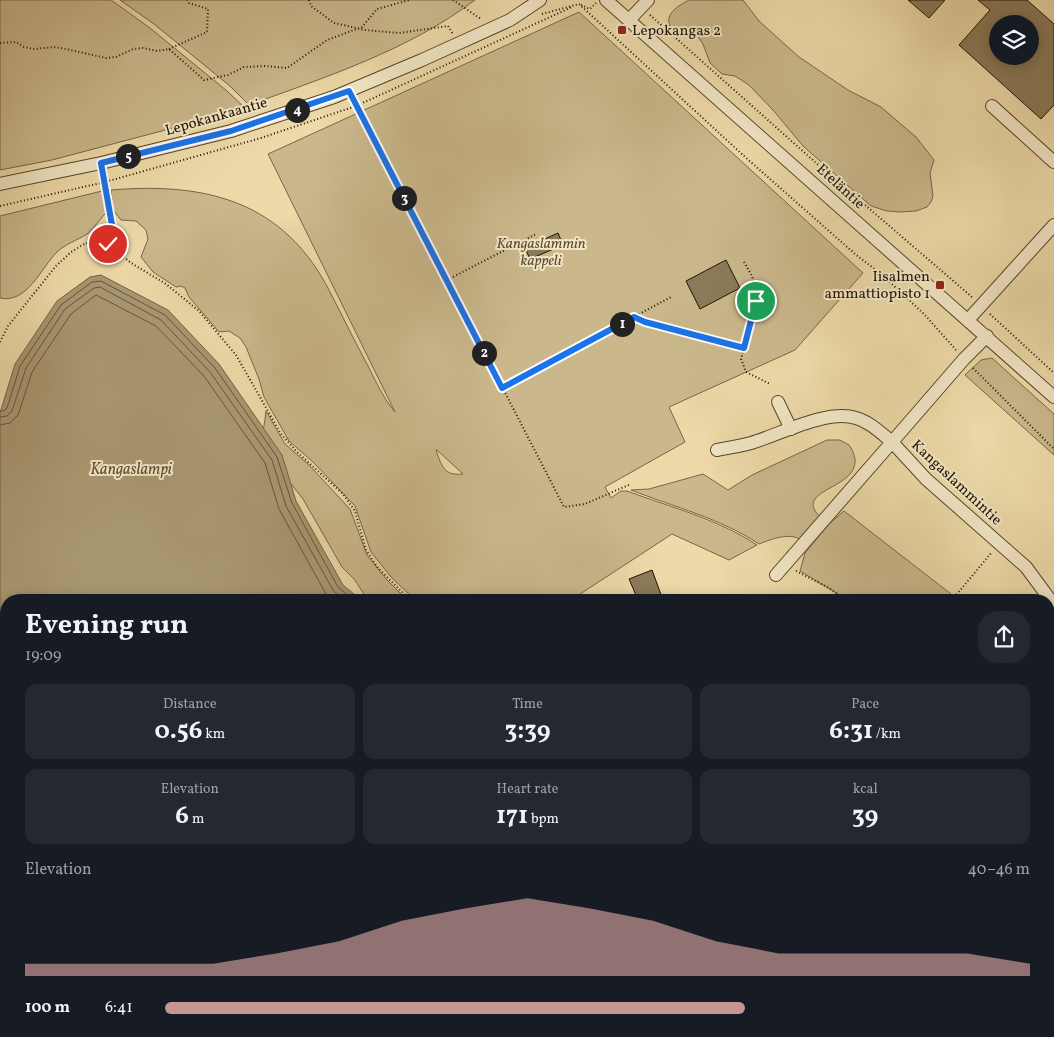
<!DOCTYPE html>
<html lang="en">
<head>
<meta charset="utf-8">
<style>
	:root { --surface:#171b24; --page:#242831; --text:#f1f3f6; --muted:#9ea1a6; --accent:#c59692 }
	body { margin:0; font-family:Vollkorn,serif; background:var(--page); color:var(--text); height:100vh; display:flex; flex-direction:column; font-size:19px; white-space:nowrap }
	* { box-sizing:border-box; margin:0 }
	p { font-size:16px; color:var(--muted) }
	.icon { flex:none; width:28px; height:28px; fill:none; stroke:currentColor; stroke-width:2; stroke-linecap:round; stroke-linejoin:round }
	.map { position:relative; flex:1; overflow:hidden }
	.panel { position:absolute; left:0px; top:594px; width:1055px; height:444px; display:flex; flex-direction:column; background:var(--surface); border-radius:20px 20px 0 0; box-shadow:0 2px 12px #0003 }
	.panel>* { flex:none }
	.tools { position:absolute; left:989px; top:15px; display:grid; gap:10px }
	.tools a { display:grid; place-items:center; width:50px; height:50px; border-radius:50%; background:var(--surface); box-shadow:0 2px 12px #0003; font-size:25px }
	.pin { position:absolute; display:grid; place-items:center; width:42px; height:42px; color:#fff; margin:-21px; border:2px solid #fff; border-radius:50%; box-shadow:0 1px 5px #0007 }
	.km { position:absolute; width:25px; height:25px; margin:-12px; border-radius:50%; background:#222; color:#fff; font-size:14px; line-height:25px; text-align:center }
	.round { display:grid; place-items:center; flex:none; width:52px; height:52px; border-radius:20px; background:var(--page) }
	.overview { display:flex; align-items:center; justify-content:space-between; height:85px; padding:0 25px }
	h1 { font-size:28px; font-weight:700; line-height:38px }
	.figures { display:grid; grid-template-columns:repeat(3,1fr); gap:8px; height:85px; padding:5px 25px }
	.figures div { display:grid; align-content:center; border-radius:12px; background:var(--page); text-align:center }
	.figures b { font-size:25px; font-weight:700 }
	.figures small { font-size:14px; font-weight:400 }
	.figures p { font-size:14px }
	.chart { height:140px; padding:10px 25px }
	.chart p { display:flex; justify-content:space-between }
	.chart svg { width:100%; height:90px; margin-top:5px; fill:var(--accent); opacity:.7 }
	ul { padding:0 25px; list-style:none; font-size:16px }
	li { display:grid; grid-template-columns:80px 60px 1fr; align-items:center; height:38px }
	li i { height:12px; border-radius:6px; background:var(--accent) }
	.map>svg:first-child { display:block }
</style>
</head>
<body>
<div class="map">
<svg width="1054" height="1037" viewBox="0 0 1054 1037">
	<rect width="100%" height="100%" fill="#eddaa8"/>
	<filter id="stains"><feTurbulence type="fractalNoise" baseFrequency=".004" numOctaves="4"/><feColorMatrix values="0 0 0 0 .2 0 0 0 0 .09 0 0 0 0 .02 0 0 0 .5 -.17"/></filter>
	<radialGradient id="worn" r=".72"><stop offset=".6" stop-color="#630" stop-opacity="0"/><stop offset="1" stop-color="#630" stop-opacity=".3"/></radialGradient>
	<g fill="#cab88c" stroke="#766648" fill-rule="evenodd">
		<path d="M0 0H111L150 28 227 91 244 107 222 115 52 160 0 170Z"/>
		<path d="M120 0H475C409 50 326 77 249 105L230 86 154 24Z"/>
		<path d="M689 0H743L759 21 799 57 848 90 881 107 916 137 934 160 930 173 933 196 931 202 927 207 916 211 900 212 887 211 871 206 803 146 773 110 749 85 735 76 722 74 710 63 703 44 697 35 689 31H678L671 29C663 14 678 6 689 0Z"/>
		<path d="M579 12 863 273 795 350 669 407 685 442 605 487 611 498 621 491H627C670 507 718 519 757 545L729 560 672 534 571 600H415L391 577 371 552 355 506 313 462 289 441 264 397 259 379 246 347 240 338 229 331 219 332 189 297 185 288 181 286 176 287 153 272 141 257 148 239 146 230 136 221 121 220 113 210 111 190C206 182 284 201 330 292 343 317 355 342 368 366 376 382 384 399 395 412L268 154ZM436 450H437L463 474C444 476 442 467 436 450Z"/>
		<path d="M106 190 108 211C101 217 94 229 87 234 78 240 65 244 57 252 41 268 27 304 0 298V216Z"/>
		<path d="M992 358 1054 414V455L965 375 981 360Z"/>
		<path d="M266 411 285 444 309 465 350 509 367 555 387 580 407 600H368L354 579 342 567 303 499 261 446C262 434 265 423 266 411Z"/>
		<path d="M827 440H840L849 445C852 449 854 453 855 459 858 490 791 489 821 518L802 540C789 532 772 539 759 544 720 518 674 507 631 490L649 489 703 474 728 490 752 475Z"/>
		<path d="M844 511 951 594 947 600H848L800 571 805 553 829 524Z"/>
		<path d="M0 637 4 660 6 662V788L0 784Z"/>
		<path d="M1049 726 1054 733V826L1049 823Z"/>
		<path d="M0 790 6 795V1031H254L256 1037H0Z"/>
		<path d="M1054 849V936L1049 942V855Z"/>
		<path d="M673 1031H706L708 1037H675Z"/>
		<path d="M735 1031H806L812 1037H736Z"/>
	</g>
	<g fill="#a89670" stroke="#726245">
		<path d="M101 275 168 310 219 364 282 455 296 501 343 585 361 600H6V662L4 660 0 627V413L15 364 57 301 90 277Z"/>
		<path d="M254 1031H668L670 1037H256Z"/>
	</g>
	<g fill="none" stroke-linecap="round" stroke-linejoin="round">
		<g stroke="#64543a" stroke-width="1">
			<path d="M0 411H4L7 408 20 366 61 305 92 282 101 281 165 315 215 368 277 457 292 503 338 587 353 600"/>
			<path d="M0 417 7 416 12 411 26 368 65 309 94 288 100 287 161 320 210 372 272 460 286 506 333 590 343 600"/>
			<path d="M0 425 10 423 18 415 32 372 71 314 96 295 156 326 204 376 265 463 279 509 326 594 332 600"/>
		</g>
	</g>
	<g fill="#8b7a59" stroke="#211304" fill-rule="evenodd">
		<path d="M908 0H945L929 18Z"/>
		<path d="M978 0H1027L1054 24V105L1041 119 959 45 990 10ZM998 24H1030V56H998Z"/>
		<path d="M558 233 563 245 530 259 525 248Z"/>
		<path d="M726 260 740 288 700 309 686 281Z"/>
		<path d="M652 570 663 600H649L647 597 638 600 629 579Z"/>
	</g>
	<g fill="none" stroke-linecap="round" stroke-linejoin="round">
		<defs>
			<g id="minor">
				<path d="M606 0 1054 397"/>
				<path d="M629 20 648 0"/>
				<path d="M992 106 1054 162"/>
				<path d="M0 184 101 163 231 131 334 97 422 60 510 20 540 0"/>
				<path d="M968 320 1054 225"/>
				<path d="M987 336 964 359 892 442 926 479 1026 567 1054 605"/>
				<path d="M778 402 791 429"/>
				<path d="M717 450C728 448 740 446 751 443 781 434 827 409 856 418 870 422 881 433 892 442L776 575"/>
			</g>
		</defs>
		<use href="#minor" stroke="#54452d" stroke-width="14"/>
		<g stroke="#211304" stroke-width="2" stroke-dasharray="1 2.5" stroke-linecap="butt">
			<path d="M309 0 311 6 334 23 365 30 399 33 448 26 453 34"/>
			<path d="M453 0 481 19"/>
			<path d="M581 5 590 9 596 3"/>
			<path d="M542 14 579 4 744 156 855 254 881 274 924 314 956 350"/>
			<path d="M650 15 815 162 972 297"/>
			<path d="M0 43 16 42 24 47 34 49 54 47 66 49 106 58 116 57 133 49 143 48 157 51 169 49 204 80 228 75 244 67 266 66 287 68 327 40 362 27 377 9 410 0"/>
			<path d="M169 49 207 32 208 9 189 3 187 0"/>
			<path d="M356 104 564 507 585 504 631 484"/>
			<path d="M103 175 112 225 108 244"/>
			<path d="M0 206 105 182 261 138 356 106 572 7"/>
			<path d="M744 262 752 276 756 291V301L741 359 746 372 770 384"/>
			<path d="M447 280 536 234"/>
			<path d="M990 314 1054 373"/>
			<path d="M635 318 645 322 744 347"/>
			<path d="M0 342 8 326 56 266 71 252 86 243 108 244 131 263 166 284 199 311 236 355 281 434 296 451 343 494 355 511 366 550 378 568 410 600"/>
			<path d="M973 368 1054 449"/>
			<path d="M503 387 671 297"/>
			<path d="M796 571 829 588 845 600"/>
			<path d="M952 600 992 552"/>
			<path d="M1049 784 1054 790"/>
			<path d="M0 786 6 792"/>
			<path d="M0 917 6 923"/>
			<path d="M0 955 6 948"/>
			<path d="M0 981 6 986"/>
			<path d="M233 1031 235 1037"/>
			<path d="M722 1031V1037"/>
			<path d="M814 1031 824 1037"/>
			<path d="M981 1031 985 1037"/>
			<path d="M822 1036 826 1031"/>
			<path d="M186 1037 187 1031"/>
		</g>
		<use href="#minor" stroke="#f3e7c6" stroke-width="12"/>
	</g>
	<g fill="none" stroke-linecap="round" stroke-linejoin="round">
		<defs>
			<path id="route" d="M108 244 112 225 101 163 231 131 349 91 502 388 634 317 645 322 744 348 756 301"/>
		</defs>
		<use href="#route" stroke="#fff" stroke-width="10"/>
		<use href="#route" stroke="#1a73e8" stroke-width="6"/>
	</g>
	<g fill="#8f2418" stroke="#f3e7c6" stroke-width="2">
		<rect x="617" y="25" width="10" height="10" rx="2.5"/>
		<rect x="935" y="280" width="10" height="10" rx="2.5"/>
	</g>
	<g text-anchor="middle" stroke-width="4" stroke-linejoin="round" paint-order="stroke">
		<g font-size="15" fill="#211304" stroke="#f3e7c6" text-anchor="start">
			<text x="632" y="35">Lepokangas 2</text>
			<text x="930" y="281" text-anchor="end">Iisalmen<tspan x="930" dy="17">ammattiopisto 1</tspan></text>
		</g>
		<g font-size="15" fill="#211304" stroke="#f3e7c6">
			<text transform="translate(216 116) rotate(-16)" y="5">Lepokankaantie</text>
			<text transform="translate(841 186) rotate(42)" y="5">Eteläntie</text>
			<text transform="translate(957 482) rotate(43)" y="5">Kangaslammintie</text>
		</g>
		<g font-size="15" font-style="italic" fill="#5c4d34" stroke="#f3e7c6">
			<text x="541" y="248">Kangaslammin<tspan x="541" dy="17">kappeli</tspan></text>
		</g>
		<g font-size="16" font-style="italic" fill="#5e4e35" stroke="#f3e7c6">
			<text x="131" y="474">Kangaslampi</text>
		</g>
	</g>
	<rect width="100%" height="100%" filter="url(#stains)"/>
	<rect width="100%" height="100%" fill="url(#worn)"/>
</svg>
<div class="tools">
<a><svg class="icon" aria-label="layers" viewBox="0 0 24 24"><path d="M12 4l9 5-9 5-9-5zM3 14l9 5 9-5"/></svg></a>
</div>
<div class="pin" style="left:756px;top:301px;background:#1e9e55"><svg class="icon" aria-label="arrive" viewBox="0 0 24 24"><path d="M6 21V4h12l-3 4 3 4H6"/></svg></div>
<div class="pin" style="left:108px;top:244px;background:#d93025"><svg class="icon" aria-label="check" viewBox="0 0 24 24"><path d="M5 12l5 5 9-10"/></svg></div>
<b class="km" style="left:622px;top:324px">1</b>
<b class="km" style="left:484px;top:353px">2</b>
<b class="km" style="left:404px;top:198px">3</b>
<b class="km" style="left:297px;top:110px">4</b>
<b class="km" style="left:128px;top:156px">5</b>
<section class="panel">
<div class="overview"><div><h1>Evening run</h1><p>19:09</p></div><a class="round"><svg class="icon" aria-label="share" viewBox="0 0 24 24"><path d="M12 15V3M7 8l5-5 5 5M5 13v7h14v-7"/></svg></a></div>
<div class="figures">
<div><p>Distance</p><b>0.56<small> km</small></b></div>
<div><p>Time</p><b>3:39</b></div>
<div><p>Pace</p><b>6:31<small> /km</small></b></div>
</div>
<div class="figures">
<div><p>Elevation</p><b>6<small> m</small></b></div>
<div><p>Heart rate</p><b>171<small> bpm</small></b></div>
<div><p>kcal</p><b>39</b></div>
</div>
<div class="chart"><p><span>Elevation</span>40–46 m</p>
<svg viewBox="0 0 160 44" preserveAspectRatio="none"><path d="M0 44V38L10 38L20 38L30 38L40 33L50 27L60 17L70 11L80 6L90 11L100 17L110 27L120 33L130 33L140 33L150 33L160 38V44z"/></svg>
</div>
<ul>
<li><b>100 m</b>6:41<i style="width:67%"></i></li>
</ul>
</section>
</div>
</body>
</html>
